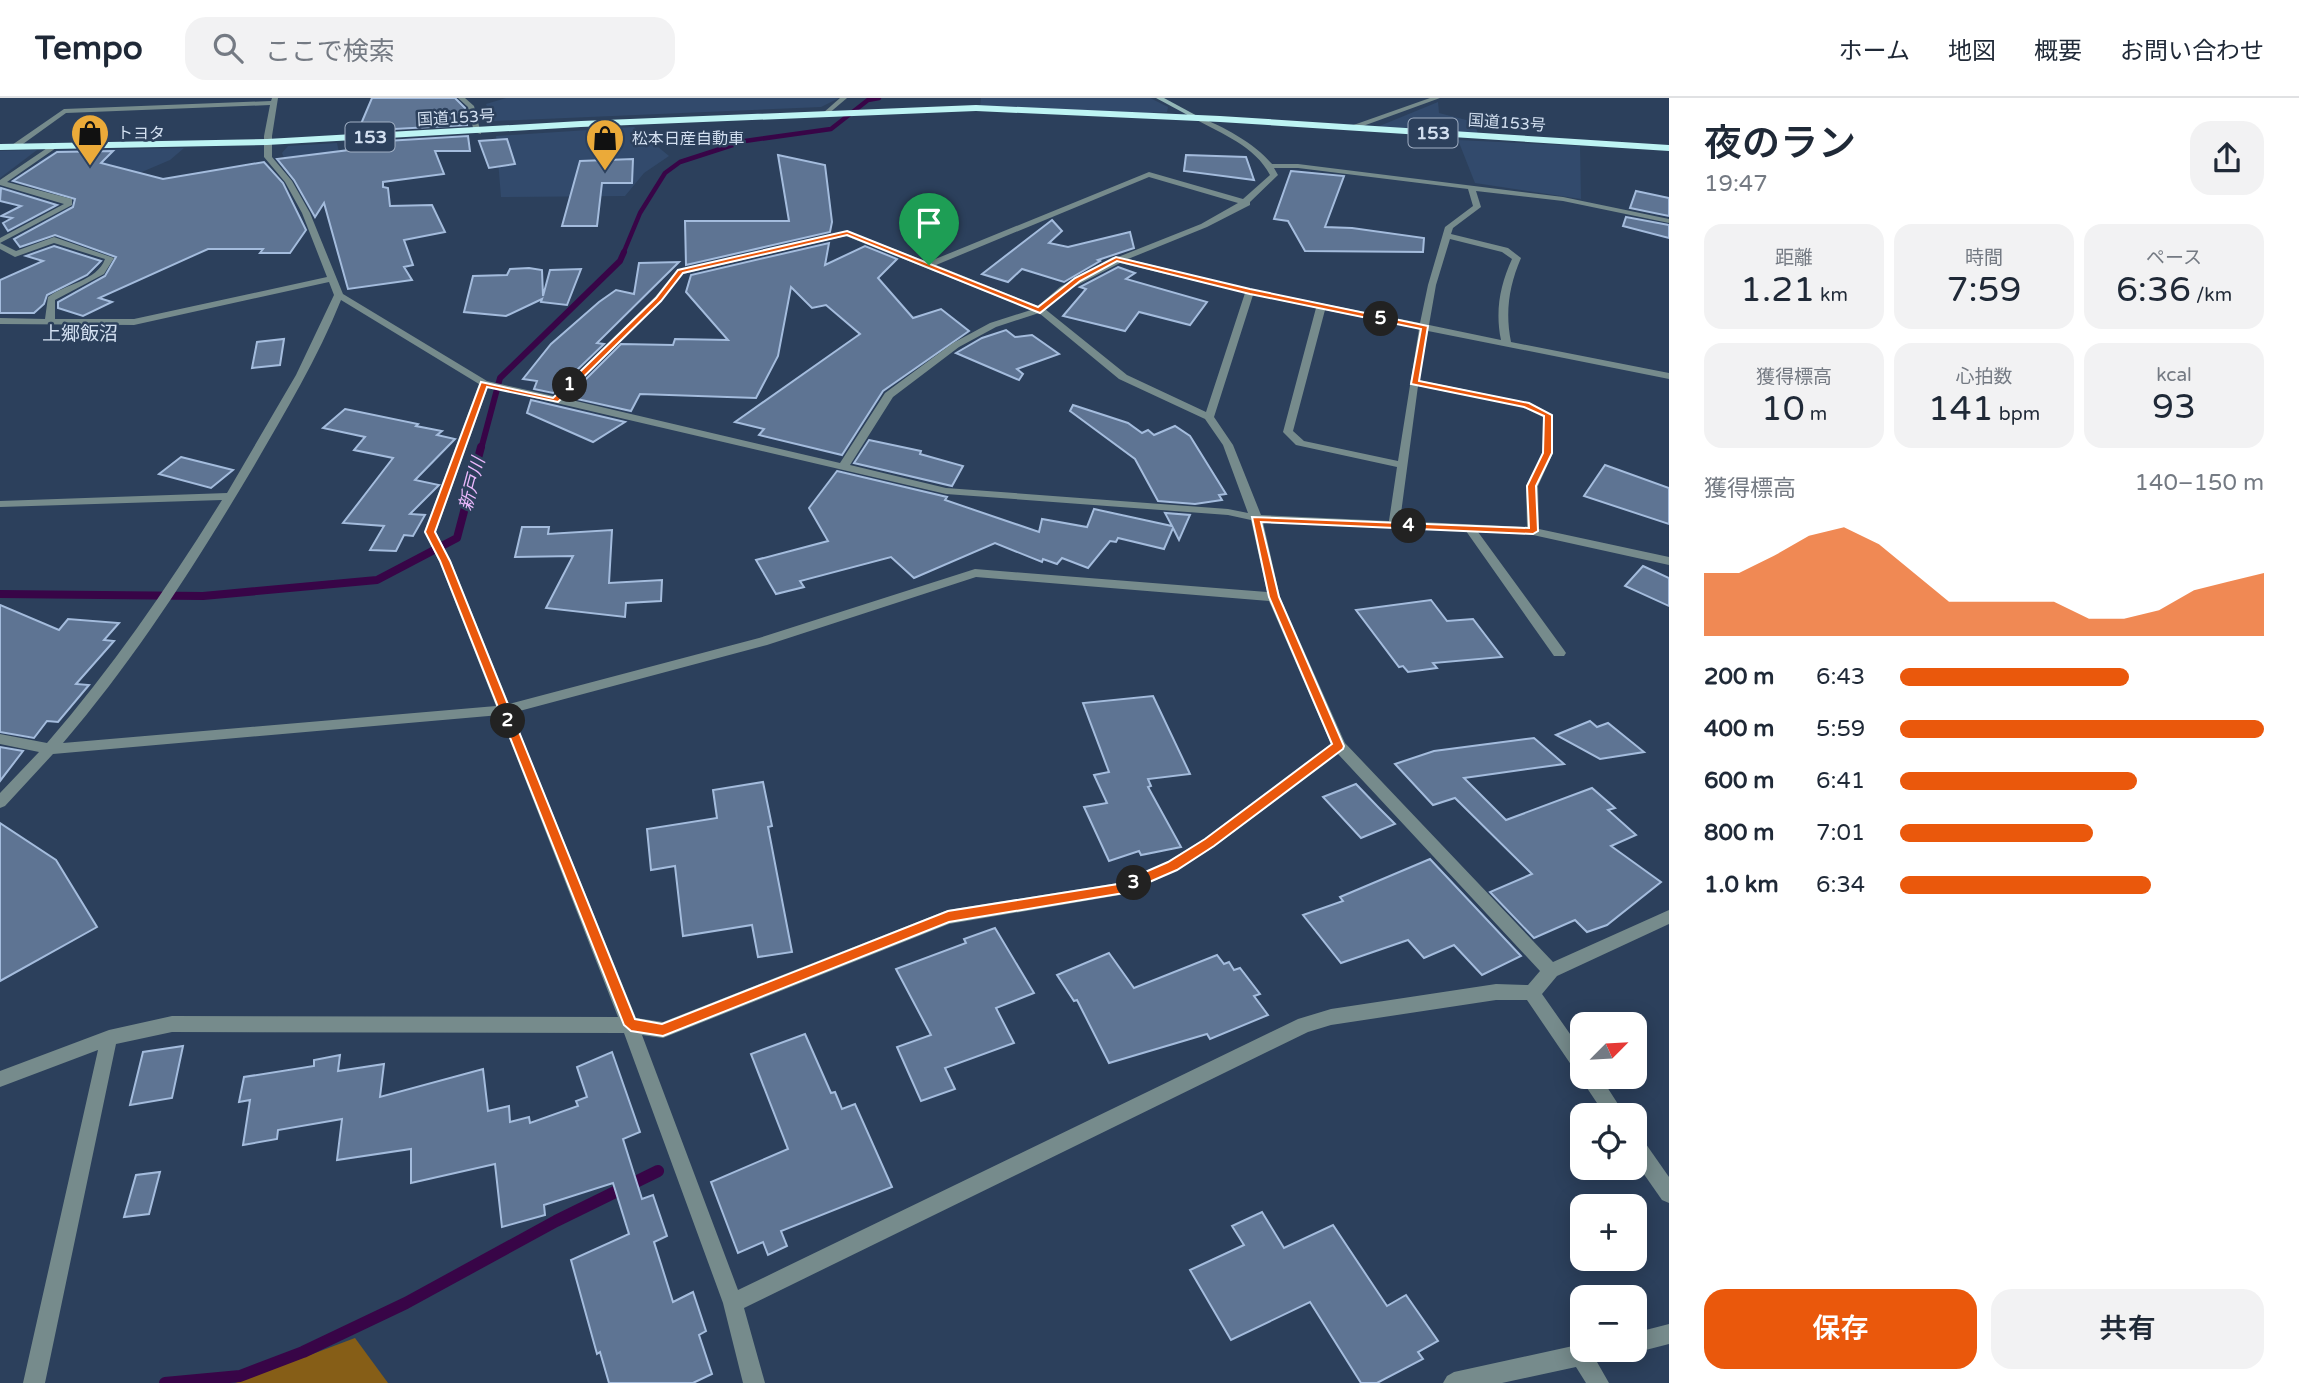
<!DOCTYPE html>
<html lang="ja">
<head>
<meta charset="utf-8">
<style>
	:root { --surface:#fff; --page:#f2f2f3; --text:#1f2937; --muted:#747a83; --line:#e0e1e3; --accent:#ea580c }
	body { margin:0; font-family:"Varela Round","Noto Sans JP",sans-serif; background:var(--page); color:var(--text); height:100vh; display:flex; flex-direction:column; font-size:26px; white-space:nowrap }
	* { box-sizing:border-box; margin:0 }
	p { font-size:23px; color:var(--muted) }
	.icon { flex:none; width:38px; height:38px; fill:none; stroke:currentColor; stroke-width:2; stroke-linecap:round; stroke-linejoin:round }
	.map { position:relative; flex:1; overflow:hidden }
	.sheet { display:flex; flex-direction:column; background:var(--surface); width:630px }
	.sheet>* { flex:none }
	.needle { width:46px; rotate:66deg }
	.tools { position:absolute; left:1570px; top:914px; display:grid; gap:14px }
	.tools a { display:grid; place-items:center; width:77px; height:77px; border-radius:14px; background:var(--surface); box-shadow:0 4px 18px #0003; font-size:35px }
	.pin { position:absolute; display:grid; place-items:center; width:60px; height:60px; color:#fff; margin:-72px -30px; border-radius:50% 50% 50% 0; rotate:-45deg; box-shadow:0 0 7px #0007 }
	.pin .icon { rotate:45deg }
	.km { position:absolute; width:35px; height:35px; margin:-18px; border-radius:50%; background:#222; color:#fff; font-size:19px; line-height:35px; text-align:center }
	.round { display:grid; place-items:center; flex:none; width:74px; height:74px; border-radius:21px; background:var(--page) }
	.head { display:flex; align-items:center; justify-content:space-between; height:119px; padding:0 35px }
	h1 { font-size:38px; font-weight:600; line-height:52px }
	.stats { display:grid; grid-template-columns:repeat(3,1fr); gap:10px; height:119px; padding:7px 35px }
	.stats div { display:grid; align-content:center; border-radius:18px; background:var(--page); text-align:center }
	.stats b { font-size:35px; font-weight:600 }
	.stats small { font-size:19px; font-weight:400 }
	.stats p { font-size:19px }
	.chart { height:196px; padding:14px 35px }
	.chart p { display:flex; justify-content:space-between }
	.chart svg { width:100%; height:126px; margin-top:7px; fill:var(--accent); opacity:.7 }
	.cta { display:flex; gap:14px; margin-top:auto; padding:14px 35px }
	.cta a { flex:1; height:80px; border-radius:21px; background:var(--accent); color:#fff; font-size:28px; font-weight:600; line-height:80px; text-align:center }
	.cta a+a { background:var(--page); color:var(--text) }
	ul { padding:0 35px; list-style:none; font-size:23px }
	li { display:grid; grid-template-columns:112px 84px 1fr; align-items:center; height:52px }
	li i { height:18px; border-radius:9px; background:var(--accent) }
	header { display:flex; align-items:center; gap:42px; box-sizing:border-box; height:98px; padding:0 35px; background:var(--surface); border-bottom:2px solid var(--line) }
	header strong { font-size:33px }
	nav { display:flex; gap:38px; margin-inline-start:auto; font-size:24px }
	.search { width:490px; height:63px; background:var(--page); display:flex; align-items:center; gap:18px; box-sizing:border-box; padding:0 24px; border-radius:21px; color:var(--muted); font-size:26px }
	main { display:flex; flex:1; min-height:0 }
	.map>svg:first-child { display:block }
</style>
</head>
<body>
<header>
<strong>Tempo</strong>
<div class="search"><svg class="icon" aria-label="search" viewBox="0 0 24 24"><circle cx="10" cy="10" r="6"/><path d="M15 15l6 6"/></svg>ここで検索</div>
<nav><a>ホーム</a><a>地図</a><a>概要</a><a>お問い合わせ</a></nav>
</header>
<main>
<div class="map">
<svg width="1669" height="1285" viewBox="0 0 1669 1285">
	<rect width="100%" height="100%" fill="#2c405c"/>
	<g fill="#324a6c">
		<path d="M506 0H839L821 9 494 23 486 6Z"/>
		<path d="M981 0H1150L1168 9 1167 14 1147 15 980 8Z"/>
		<path d="M1438 4 1439 15 1474 24 1478 36 1377 29Z"/>
		<path d="M634 29 669 58 644 75 625 98 501 99 496 38Z"/>
		<path d="M1458 42 1580 48 1581 101 1475 85Z"/>
		<path d="M337 45 343 73 294 82 282 55 288 48Z"/>
		<path d="M184 50 170 62 116 85 37 64 57 52Z"/>
		<path d="M37 52 0 80V53Z"/>
	</g>
	<path fill="#865e17" d="M355 1240 388 1285H235Z"/>
	<g fill="none" stroke-linecap="round" stroke-linejoin="round">
		<path stroke="#380547" stroke-width="4.5" d="M623 156 640 115 665 75 680 64 745 43 831 31 868 2 879 0"/>
		<path stroke="#380547" stroke-width="6" d="M481 351 500 280 620 163 624 154"/>
		<path stroke="#380547" stroke-width="8" d="M0 496 203 498 377 482 457 440 481 349"/>
		<path stroke="#380547" stroke-width="12" d="M165 1285 240 1278 303 1254 406 1205 556 1123 658 1073"/>
	</g>
	<g fill="#5e7493" stroke="#a4bcdd" stroke-width="2">
		<path d="M372 0H455L465 10 467 27 358 33Z"/>
		<path d="M468 38 470 53H435L444 76 383 84V89L388 90 390 108 432 107 445 134 404 142 413 167 404 169 412 182 348 191 324 105 315 119 294 82 277 61 349 52 353 45Z"/>
		<path d="M507 41 515 66 489 70 479 43Z"/>
		<path d="M113 53 101 65 163 81 264 64 283 85 306 132 290 155H260L263 151H208L99 200 112 204 83 218 58 210V204L105 178 116 159 55 137 20 149 14 141 73 109 75 101 13 83 57 54Z"/>
		<path d="M778 57 825 67 832 124 830 134 686 167 685 123H789Z"/>
		<path d="M1186 57 1246 59 1254 82 1184 73Z"/>
		<path d="M633 61 632 85H602L597 128H562L580 63Z"/>
		<path d="M1291 73 1344 78 1325 129 1352 130 1424 140 1423 154 1305 153 1288 123 1274 121Z"/>
		<path d="M1 90 57 107 8 133 3 125 12 120 1 118 21 108 0 103Z"/>
		<path d="M1636 93 1669 100V118L1630 110Z"/>
		<path d="M1626 119 1669 127V140L1623 128Z"/>
		<path d="M1052 122 1062 133 1049 145 1068 149 1130 134 1134 150 1098 162 1100 163 1064 184 1022 171 1008 184 982 176Z"/>
		<path d="M829 145 825 167 865 148 897 161 878 180 913 220 941 211 969 233 883 293 842 357 759 337 764 331 735 324 860 236 826 207 812 210 791 189 778 258 756 300 640 296 631 313 568 299 621 246 673 247 675 241 728 242 686 194 691 177Z"/>
		<path d="M54 148 101 163 87 177 47 197 44 206 34 215H0V182L43 163 26 158Z"/>
		<path d="M679 164 597 245 604 246 553 295 534 291 537 283 523 281 551 246 599 204 616 192 634 196 639 165Z"/>
		<path d="M1118 169 1135 175 1126 181 1207 204 1190 227 1139 214 1125 233 1063 218 1086 191 1080 189Z"/>
		<path d="M529 170 542 172 543 198 550 172 581 171 567 207 541 204 542 201 506 218 464 214 473 178 507 177 510 171Z"/>
		<path d="M1006 232 1015 239 1032 237 1059 256 1017 271 1023 276 1019 282 956 255 982 240Z"/>
		<path d="M284 241 280 267 252 270 257 244Z"/>
		<path d="M531 302 625 324 593 344 527 315Z"/>
		<path d="M1073 307 1128 325 1142 335 1148 332 1154 337 1175 328 1190 338 1226 396 1219 397 1222 402 1195 406 1158 403 1135 361 1070 313Z"/>
		<path d="M345 311 418 326 416 328 442 333 437 337 455 341 415 382 439 387 410 416 425 417 413 438 404 437 396 453 370 452 384 428 343 425 393 360 354 352 365 339 323 330Z"/>
		<path d="M869 342 921 353 920 356 963 368 952 388 854 365Z"/>
		<path d="M181 359 233 372 211 390 159 376Z"/>
		<path d="M1605 367 1669 390V426L1584 398Z"/>
		<path d="M837 373 947 399 945 402 1039 434 1042 421 1087 429 1094 411 1172 428 1165 415 1190 417 1179 442 1173 430 1164 451 1118 440 1116 444 1110 443 1088 470 1062 460 1057 466 1043 461 1042 464 995 445 914 480 891 459 800 483 804 489 776 496 756 462 828 443 809 410Z"/>
		<path d="M522 429H549L548 436 612 432 609 485 662 482 661 503 626 505 625 519 546 510 573 458 515 459Z"/>
		<path d="M1643 468 1669 480V508L1625 488Z"/>
		<path d="M1431 502 1447 523 1473 521 1502 559 1433 565 1437 570 1408 574 1403 568 1399 569 1356 512Z"/>
		<path d="M0 507 59 532 68 521 119 525 104 542 114 543 76 586 89 587 58 624 47 623 34 640 0 634Z"/>
		<path d="M1153 598 1190 676 1148 681 1151 688 1148 689 1181 749 1141 757 1139 753 1109 763 1084 709 1107 705 1094 677 1109 674 1083 605Z"/>
		<path d="M1590 623 1597 629 1608 625 1644 654 1600 661 1556 637Z"/>
		<path d="M1534 640 1564 666 1464 680 1506 722 1592 690 1615 710 1608 712 1636 737 1611 748 1661 784 1607 827 1587 834 1575 822 1534 840 1490 794 1532 776 1455 700 1433 707 1395 666 1434 653Z"/>
		<path d="M0 649 23 653 0 683Z"/>
		<path d="M763 684 772 728 768 729 792 854 758 859 752 827 683 838 675 768 651 772 647 731 717 720 713 692Z"/>
		<path d="M1356 686 1379 710 1395 726 1361 740 1323 699Z"/>
		<path d="M0 725 56 762 97 829 0 883Z"/>
		<path d="M1430 761 1521 858 1482 877 1454 847 1424 860 1408 842 1341 865 1303 817 1343 803 1340 799Z"/>
		<path d="M995 830 1034 895 996 910 1014 945 945 970 955 991 921 1003 897 949 931 937 896 871 966 845 964 841Z"/>
		<path d="M1109 855 1134 890 1217 857 1224 866 1229 864 1234 872 1240 870 1260 896 1254 898 1268 917 1210 941 1207 936 1109 965 1077 902 1074 903 1057 877Z"/>
		<path d="M805 936 831 995 835 994 842 1011 855 1006 892 1089 781 1133 787 1148 768 1157 763 1144 738 1155 711 1084 788 1051 751 956Z"/>
		<path d="M183 948 172 1000 130 1007 143 954Z"/>
		<path d="M612 954 640 1034 623 1041 642 1101 653 1097 667 1138 654 1144 673 1204 693 1194 706 1233 699 1237 712 1276 693 1285H609L600 1254 597 1256 571 1162 629 1136 613 1085 544 1107 545 1117 502 1129 495 1066 411 1085V1051L337 1062 342 1021 278 1032 277 1041 243 1047 250 1002 239 1004 244 979 314 968V962L340 957 338 973 384 966 380 999 483 971 488 1013 509 1008 510 1024 529 1019 530 1025 578 1008 576 1003 587 999 577 969Z"/>
		<path d="M160 1074 149 1116 124 1119 136 1077Z"/>
		<path d="M1262 1114 1284 1150 1333 1127 1387 1208 1406 1197 1438 1243 1418 1254 1423 1261 1377 1285H1361L1310 1204 1231 1242 1190 1172 1244 1147 1232 1128Z"/>
	</g>
	<g fill="none" stroke-linecap="round" stroke-linejoin="round">
		<g fill="#768b8c" fill-rule="evenodd">
			<path d="M272 0H278L272 38V59L292 83 310 115 343 196 487 283 554 298 655 199 677 172 847 133 928 164 1149 74 1243 101 1270 77C1255 48 1222 36 1195 21L1197 18C1224 29 1253 44 1272 66H1298L1563 99 1669 121V125L1563 103 1476 93 1481 109 1453 130 1451 136 1508 150 1521 160C1509 188 1505 214 1511 244L1669 275V281L1428 233 1419 282 1530 305 1553 317V355L1538 388 1539 431 1669 459V467L1533 437 1478 434 1564 552 1566 555 1564 558H1554L1466 433 1263 424 1280 499 1345 645 1553 864 1669 812V826L1557 878 1542 896 1582 953V978H1600L1625 1017H1605L1583 984 1581 976 1576 974 1527 902H1496L1331 927 1308 934 744 1210 765 1285H743L723 1205 624 935 172 934 116 946 45 1285H23L98 952 0 989V973L109 932 172 918 618 919 500 617 53 656 5 708 0 710V695L39 654 0 646V636L47 645C113 569 169 487 222 402L0 409V403L227 395 296 277 334 197 329 184 134 227 0 226V220L45 221 48 199C65 186 97 183 105 161L54 145 15 159 0 151V140L64 106 0 87V82L53 46H56V50L7 84 72 101V107L0 145 16 153 54 139 114 160 104 176 55 202V221H134L327 179 302 115 285 84 264 59V38L270 7 66 15 16 51 9 49 64 11 271 3ZM1274 70H1298L1468 91 1473 108 1445 129 1428 187 1420 225 1250 191 1128 161 1207 129 1250 107V104L1278 77ZM1149 79 1238 105 1201 126 1118 159H1113L1060 189 1038 208 936 167ZM846 138 1031 212 990 225 953 245 885 295 840 365 563 300 661 203 683 176ZM1450 141 1502 154 1512 161C1500 187 1495 213 1501 242L1429 227 1436 187ZM1120 165 1245 195 1206 314 1127 277 1045 211 1066 193ZM1253 197 1316 210 1283 334 1296 347 1397 369 1389 423 1261 417 1233 347 1214 319ZM341 202 479 286 424 434 439 463 496 608 63 645C136 560 197 464 254 368 285 314 318 260 341 202ZM1325 212 1419 231 1398 363 1304 343 1293 333ZM1039 215 1119 281 1205 321 1223 347 1248 415 1228 411 946 390 850 367 893 299 959 249 996 229ZM1418 288 1523 309 1543 319V355L1526 388 1527 429 1400 423ZM488 289 946 396 1228 417 1251 422 1267 494 975 471 759 540 509 606 451 463 436 434ZM976 479 1269 503 1331 646 1204 741 1167 764 1118 785 948 812 663 924 636 920 512 615 767 547ZM1338 656 1540 873 1528 887 1496 886 1331 911 1298 921 738 1192 642 937 663 940 949 826 1126 796 1177 772 1214 749Z"/>
			<path d="M458 0H465L474 8 481 36 474 34 468 9Z"/>
			<path d="M840 0H847L827 17H823V15Z"/>
			<path d="M1430 0H1440L1352 32 1345 30Z"/>
			<path d="M1634 1036 1641 1039 1669 1079V1105L1662 1102 1634 1062Z"/>
			<path d="M1669 1226V1246L1634 1255 1627 1252 1634 1251V1235Z"/>
			<path d="M1582 1246V1251H1618L1615 1258 1597 1264 1609 1285H1586L1576 1269 1502 1285H1443L1447 1278 1454 1274Z"/>
		</g>
		<path fill="#93b6b6" fill-rule="evenodd" d="M1156 0H1164L1201 20 1195 21Z"/>
		<path fill="#bef4f4" fill-rule="evenodd" d="M976 7 1220 18 1669 47V53L1220 24 976 13 581 29 267 47 0 52V46L267 41 581 23Z"/>
	</g>
	<path fill="#ea580c" stroke="#fff" stroke-width="2" fill-rule="evenodd" d="M847 133 1038 209 1075 180 1116 159 1250 191 1428 228 1419 283 1529 305 1552 317V355L1536 388 1538 433 1533 436 1261 424 1279 499 1344 648 1343 651 1214 748 1177 772 1124 795 949 824 663 938 631 933 624 927 440 463 425 434 481 284 553 300 656 200 678 172ZM847 137 1040 215 1080 183 1117 163 1250 196 1421 231 1411 286 1524 309 1544 318 1543 355 1527 388 1529 430 1252 419 1269 499 1332 646 1205 741 1168 764 1118 786 948 813 662 926 635 921 450 463 435 434 487 289 558 304 661 203 683 175Z"/>
	<defs>
		<symbol id="shop-pin" viewBox="-11 -11 22 30"><path d="M0 17L-7.5 6A9.5 9.5 0 1 1 7.5 6Z" fill="#ebaa39" stroke="#2c405c"/><path d="M-5-2.5h2.3a2.7 3.5 0 0 1 5.4 0H5L5.5 6h-11ZM-1.5-2.5h3a1.5 2.3 0 0 0-3 0Z" fill="#111"/></symbol>
	</defs>
	<g fill-rule="evenodd">
		<use href="#shop-pin" x="68" y="13" width="44" height="60"/>
		<use href="#shop-pin" x="583" y="18" width="44" height="60"/>
	</g>
	<g text-anchor="middle" stroke-width="5" stroke-linejoin="round" paint-order="stroke">
		<g font-size="16" fill="#d2dff0" stroke="#2c405c">
			<text transform="translate(456 19) rotate(-3)" y="6">国道153号</text>
			<text transform="translate(1507 24) rotate(4)" y="6">国道153号</text>
		</g>
		<g font-size="16" fill="#d2dff0" stroke="#2c405c" text-anchor="start">
			<text x="117" y="41">トヨタ</text>
			<text x="632" y="46">松本日産自動車</text>
		</g>
		<g fill="#2c405c" stroke="#a0afc4" stroke-width="2">
			<rect x="1408.5" y="20.5" width="49" height="29" rx="5"/>
			<rect x="345.5" y="24.5" width="49" height="29" rx="5"/>
		</g>
		<g font-size="18" font-weight="bold" fill="#d2dff0">
			<text x="1433" y="41">153</text>
			<text x="370" y="45">153</text>
		</g>
		<g font-size="18" font-style="italic" fill="#eab8fc" stroke="#2c405c">
			<text transform="translate(472 386) rotate(-75)" y="6">新戸川</text>
		</g>
		<g font-size="19" fill="#d2dff0" stroke="#2c405c">
			<text x="80" y="242">上郷飯沼</text>
		</g>
	</g>
</svg>
<div class="tools">
<a><svg class="needle" viewBox="-14 -14 28 28"><path d="M0-13l5 13h-10z" fill="#e53935"/><path d="M0 13l5-13h-10z" fill="#747a83"/></svg></a>
<a><svg class="icon" aria-label="locate" viewBox="0 0 24 24"><circle cx="12" cy="12" r="6"/><path d="M12 2v4M12 18v4M2 12h4M18 12h4"/></svg></a>
<a>+</a>
<a>−</a>
</div>
<div class="pin" style="left:929px;top:167px;background:#1e9e55"><svg class="icon" aria-label="arrive" viewBox="0 0 24 24"><path d="M6 21V4h12l-3 4 3 4H6"/></svg></div>
<b class="km" style="left:570px;top:287px">1</b>
<b class="km" style="left:508px;top:623px">2</b>
<b class="km" style="left:1134px;top:785px">3</b>
<b class="km" style="left:1409px;top:428px">4</b>
<b class="km" style="left:1381px;top:221px">5</b>
</div>
<section class="sheet">
<div class="head"><div><h1>夜のラン</h1><p>19:47</p></div><a class="round"><svg class="icon" aria-label="share" viewBox="0 0 24 24"><path d="M12 15V3M7 8l5-5 5 5M5 13v7h14v-7"/></svg></a></div>
<div class="stats">
<div><p>距離</p><b>1.21<small> km</small></b></div>
<div><p>時間</p><b>7:59</b></div>
<div><p>ペース</p><b>6:36<small> /km</small></b></div>
</div>
<div class="stats">
<div><p>獲得標高</p><b>10<small> m</small></b></div>
<div><p>心拍数</p><b>141<small> bpm</small></b></div>
<div><p>kcal</p><b>93</b></div>
</div>
<div class="chart"><p><span>獲得標高</span>140–150 m</p>
<svg viewBox="0 0 160 44" preserveAspectRatio="none"><path d="M0 44V22L10 22L20 16L30 9L40 6L50 12L60 22L70 32L80 32L90 32L100 32L110 38L120 38L130 35L140 28L150 25L160 22V44z"/></svg>
</div>
<ul>
<li><b>200 m</b>6:43<i style="width:63%"></i></li>
<li><b>400 m</b>5:59<i style="width:100%"></i></li>
<li><b>600 m</b>6:41<i style="width:65%"></i></li>
<li><b>800 m</b>7:01<i style="width:53%"></i></li>
<li><b>1.0 km</b>6:34<i style="width:69%"></i></li>
</ul>
<div class="cta"><a>保存</a><a>共有</a></div>
</section>
</main>
</body>
</html>
